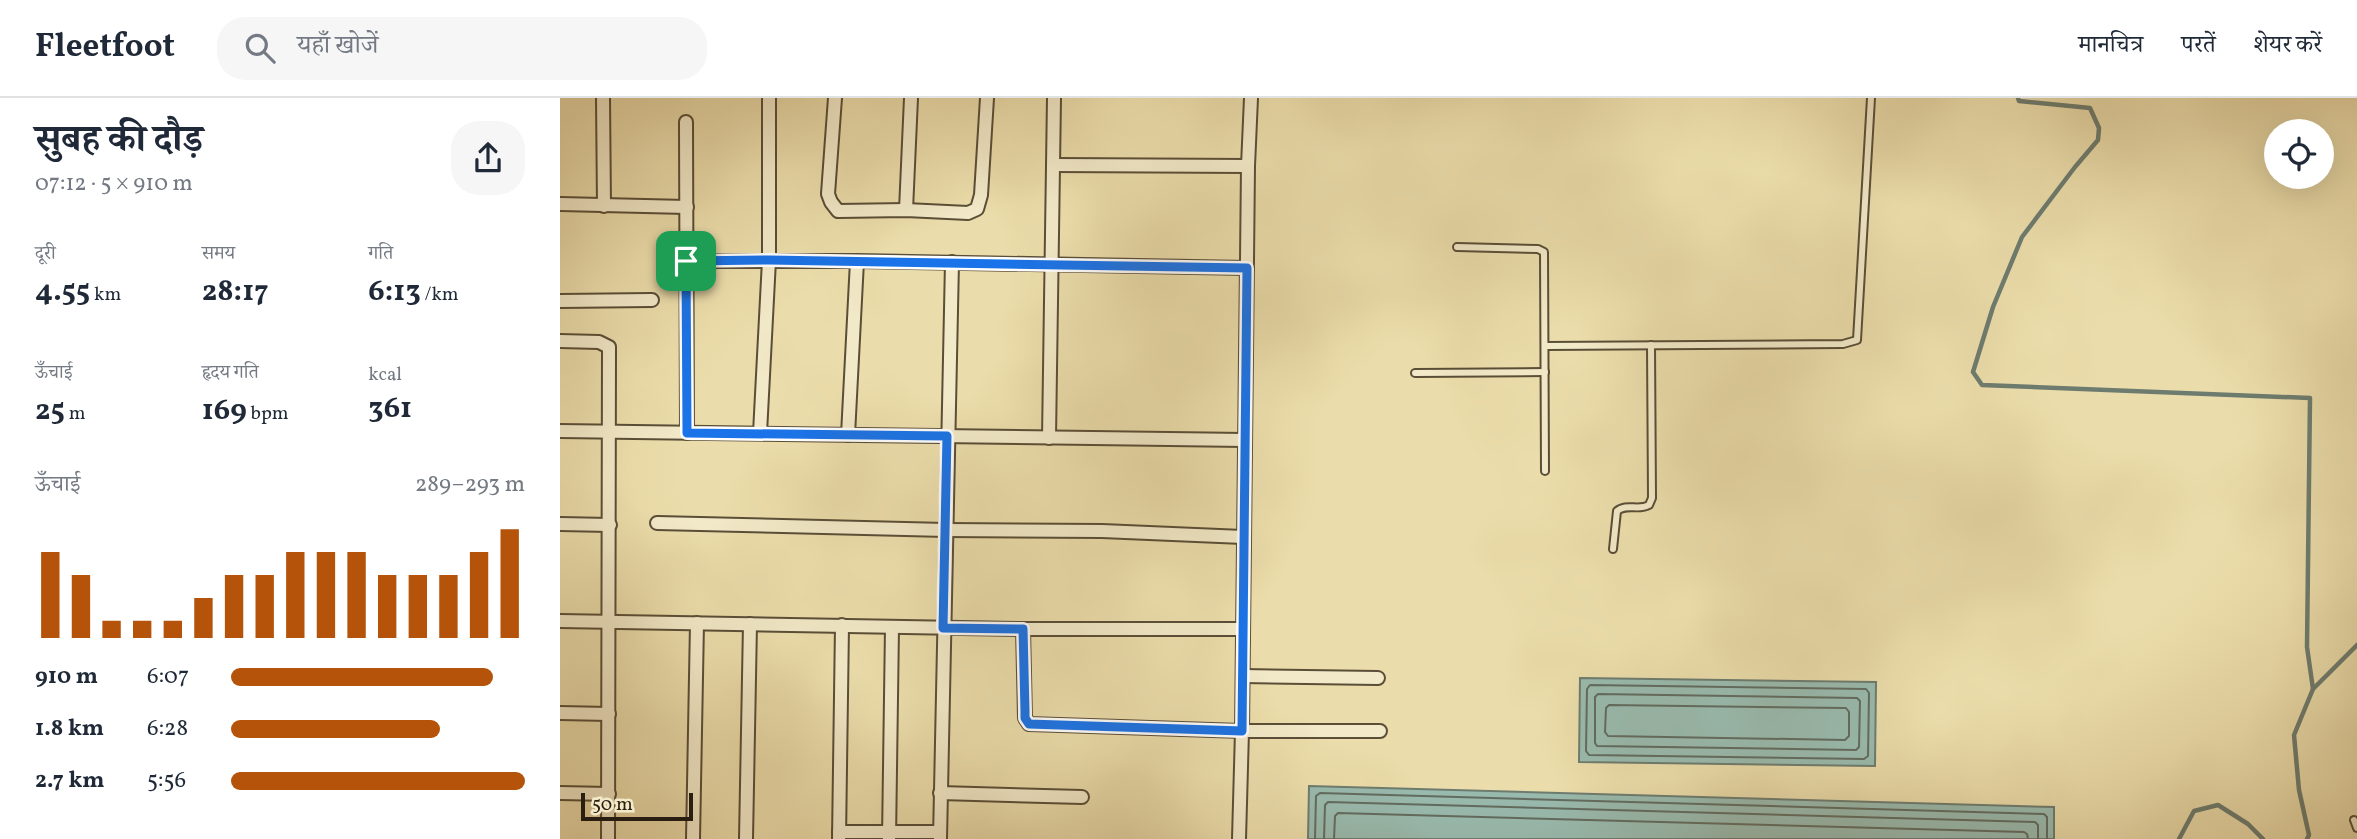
<!DOCTYPE html>
<html lang="hi">
<head>
<meta charset="utf-8">
<style>
	:root { --surface:#fff; --page:#f6f6f7; --text:#1f2937; --muted:#747a83; --line:#e0e1e3; --accent:#b45309 }
	body { margin:0; font-family:Vollkorn,"Noto Serif Devanagari",serif; background:var(--page); color:var(--text); height:100vh; display:flex; flex-direction:column; font-size:26px; white-space:nowrap }
	* { box-sizing:border-box; margin:0 }
	p { font-size:23px; color:var(--muted) }
	.icon { flex:none; width:38px; height:38px; fill:none; stroke:currentColor; stroke-width:2; stroke-linecap:round; stroke-linejoin:round }
	.map { position:relative; flex:1; overflow:hidden }
	.sheet { display:flex; flex-direction:column; background:var(--surface); width:560px }
	.sheet>* { flex:none }
	.tools { position:absolute; left:1704px; top:21px; display:grid; gap:14px }
	.tools a { display:grid; place-items:center; width:70px; height:70px; border-radius:50%; background:var(--surface); box-shadow:0 7px 28px #0002; font-size:35px }
	.scale { position:absolute; left:21px; bottom:18px; width:112px; box-sizing:border-box; padding-left:7px; border:4px solid #2a1e10; border-top:0; font-size:19px; line-height:24px; white-space:nowrap; color:#2a1e10; -webkit-text-stroke:5px #f2e9c8; paint-order:stroke }
	.pin { position:absolute; display:grid; place-items:center; width:60px; height:60px; color:#fff; margin:-30px; border-radius:14px; box-shadow:0 4px 10px #0006 }
	.round { display:grid; place-items:center; flex:none; width:74px; height:74px; border-radius:28px; background:var(--page) }
	.head { display:flex; align-items:center; justify-content:space-between; height:119px; padding:0 35px }
	h1 { font-size:38px; font-weight:700; line-height:52px }
	.metrics { display:grid; grid-template-columns:repeat(3,1fr); gap:10px; height:119px; padding:7px 35px }
	.metrics div { display:grid; align-content:center }
	.metrics b { font-size:30px; font-weight:700 }
	.metrics small { font-size:19px; font-weight:400 }
	.metrics p { font-size:19px }
	.chart { height:196px; padding:14px 35px }
	.chart p { display:flex; justify-content:space-between }
	.chart svg { width:100%; height:126px; margin-top:7px; stroke:var(--accent); stroke-width:6 }
	ul { padding:0 35px; list-style:none; font-size:23px }
	li { display:grid; grid-template-columns:112px 84px 1fr; align-items:center; height:52px }
	li i { height:18px; border-radius:9px; background:var(--accent) }
	header { display:flex; align-items:center; gap:42px; box-sizing:border-box; height:98px; padding:0 35px; background:var(--surface); border-bottom:2px solid var(--line) }
	header strong { font-size:33px }
	nav { display:flex; gap:38px; margin-inline-start:auto; font-size:24px }
	.search { width:490px; height:63px; background:var(--page); display:flex; align-items:center; gap:18px; box-sizing:border-box; padding:0 24px; border-radius:28px; color:var(--muted); font-size:26px }
	main { display:flex; flex:1; min-height:0 }
	.map>svg:first-child { display:block }
</style>
</head>
<body>
<header>
<strong>Fleetfoot</strong>
<div class="search"><svg class="icon" aria-label="search" viewBox="0 0 24 24"><circle cx="10" cy="10" r="6"/><path d="M15 15l6 6"/></svg>यहाँ खोजें</div>
<nav><a>मानचित्र</a><a>परतें</a><a>शेयर करें</a></nav>
</header>
<main>
<section class="sheet">
<div class="head"><div><h1>सुबह की दौड़</h1><p>07:12 · 5 × 910 m</p></div><a class="round"><svg class="icon" aria-label="share" viewBox="0 0 24 24"><path d="M12 15V3M7 8l5-5 5 5M5 13v7h14v-7"/></svg></a></div>
<div class="metrics">
<div><p>दूरी</p><b>4.55<small> km</small></b></div>
<div><p>समय</p><b>28:17</b></div>
<div><p>गति</p><b>6:13<small> /km</small></b></div>
</div>
<div class="metrics">
<div><p>ऊँचाई</p><b>25<small> m</small></b></div>
<div><p>हृदय गति</p><b>169<small> bpm</small></b></div>
<div><p>kcal</p><b>361</b></div>
</div>
<div class="chart"><p><span>ऊँचाई</span>289–293 m</p>
<svg viewBox="0 0 160 44" preserveAspectRatio="none"><path d="M5 44V14M15 44V22M25 44V38M35 44V38M45 44V38M55 44V30M65 44V22M75 44V22M85 44V14M95 44V14M105 44V14M115 44V22M125 44V22M135 44V22M145 44V14M155 44V6"/></svg>
</div>
<ul>
<li><b>910 m</b>6:07<i style="width:89%"></i></li>
<li><b>1.8 km</b>6:28<i style="width:71%"></i></li>
<li><b>2.7 km</b>5:56<i style="width:100%"></i></li>
</ul>
</section>
<div class="map">
<svg width="1797" height="741" viewBox="0 0 1797 741">
	<rect width="100%" height="100%" fill="#ebddab"/>
	<filter id="stains"><feTurbulence type="fractalNoise" baseFrequency=".00286" numOctaves="4"/><feColorMatrix values="0 0 0 0 .2 0 0 0 0 .09 0 0 0 0 .02 0 0 0 .5 -.17"/></filter>
	<radialGradient id="worn" r=".72"><stop offset=".6" stop-color="#630" stop-opacity="0"/><stop offset="1" stop-color="#630" stop-opacity=".3"/></radialGradient>
	<g fill="#99bbaf" stroke="#6d7c6f" stroke-width="2">
		<path d="M1020 580 1316 584 1315 668 1019 664Z"/>
		<path d="M749 688 1494 709V741H748Z"/>
	</g>
	<g fill="none" stroke-linecap="round" stroke-linejoin="round">
		<g stroke="#626c60" stroke-width="2">
			<path d="M1030 587 1306 591 1309 595 1308 658 1304 661 1029 657 1026 653 1027 591Z"/>
			<path d="M1038 596 1297 600 1300 603 1299 649 1296 652 1037 648 1035 645V599Z"/>
			<path d="M1049 607 1286 610 1289 614V638L1285 642 1048 638 1045 634 1046 610Z"/>
			<path d="M755 741 756 698 760 695 1484 716 1487 719V741"/>
			<path d="M764 741 765 707 768 704 1475 724 1478 727V741"/>
			<path d="M774 741 775 718 778 715 1464 734 1467 736 1468 741"/>
		</g>
		<g stroke="#6d7c6f" stroke-width="4.5">
			<path d="M1458 0 1459 3 1530 10 1539 30 1538 42 1515 69 1462 139 1433 209 1413 274 1422 287 1750 300 1747 549 1753 591"/>
			<path d="M1619 741 1634 713 1658 707 1688 726 1703 741"/>
			<path d="M1747 741 1749 737 1739 692 1734 637 1753 591 1797 547"/>
		</g>
		<defs>
			<g id="service">
				<path d="M897 149 978 151 984 154 985 373"/>
				<path d="M985 248 1283 246 1297 242 1311 0"/>
				<path d="M855 275 985 274"/>
				<path d="M1053 451 1057 413C1066 405 1079 413 1089 407L1092 400 1091 247"/>
				<path d="M1794 722 1797 730"/>
			</g>
			<g id="minor">
				<path d="M43 0 44 108"/>
				<path d="M275 0 268 96 271 104 278 113 346 112 408 115 417 111 421 97 427 0"/>
				<path d="M126 24 127 335"/>
				<path d="M494 67 688 68"/>
				<path d="M0 106 127 109"/>
				<path d="M346 112 351 0"/>
				<path d="M126 163H297L687 170"/>
				<path d="M0 203 92 202"/>
				<path d="M0 243 39 244 49 249 48 741"/>
				<path d="M0 333 685 342"/>
				<path d="M200 335 209 162V0"/>
				<path d="M288 337 297 163"/>
				<path d="M489 340 494 0"/>
				<path d="M97 425 386 432 542 433 683 439"/>
				<path d="M0 426 50 427"/>
				<path d="M0 523 463 531H683"/>
				<path d="M463 531 465 620 469 626 682 633H820"/>
				<path d="M683 578 818 580"/>
				<path d="M0 615 49 616"/>
				<path d="M0 695 49 696"/>
				<path d="M380 695 522 699"/>
				<path d="M279 734H380"/>
				<path d="M133 741 137 525"/>
				<path d="M186 741 190 526"/>
				<path d="M279 741 282 527"/>
				<path d="M329 741 332 529"/>
				<path d="M380 741 392 164"/>
				<path d="M679 741 682 633 688 68 691 0"/>
			</g>
		</defs>
		<use href="#service" stroke="#5a4e37" stroke-width="10"/>
		<use href="#minor" stroke="#5a4e37" stroke-width="16"/>
		<use href="#service" stroke="#f2e9c8" stroke-width="6"/>
		<use href="#minor" stroke="#f2e9c8" stroke-width="12"/>
	</g>
	<g fill="none" stroke-linecap="round" stroke-linejoin="round">
		<defs>
			<path id="route" d="M209 162 687 170 682 633 469 626 465 620V613L463 531 383 530 387 338 127 335 126 163Z"/>
		</defs>
		<use href="#route" stroke="#fff" stroke-width="14"/>
		<use href="#route" stroke="#1a73e8" stroke-width="9"/>
	</g>
	<rect width="100%" height="100%" filter="url(#stains)"/>
	<rect width="100%" height="100%" fill="url(#worn)"/>
</svg>
<div class="tools">
<a><svg class="icon" aria-label="locate" viewBox="0 0 24 24"><circle cx="12" cy="12" r="6"/><path d="M12 2v4M12 18v4M2 12h4M18 12h4"/></svg></a>
</div>
<div class="scale">50 m</div>
<div class="pin" style="left:126px;top:163px;background:#1e9e55"><svg class="icon" aria-label="arrive" viewBox="0 0 24 24"><path d="M6 21V4h12l-3 4 3 4H6"/></svg></div>
</div>
</main>
</body>
</html>
